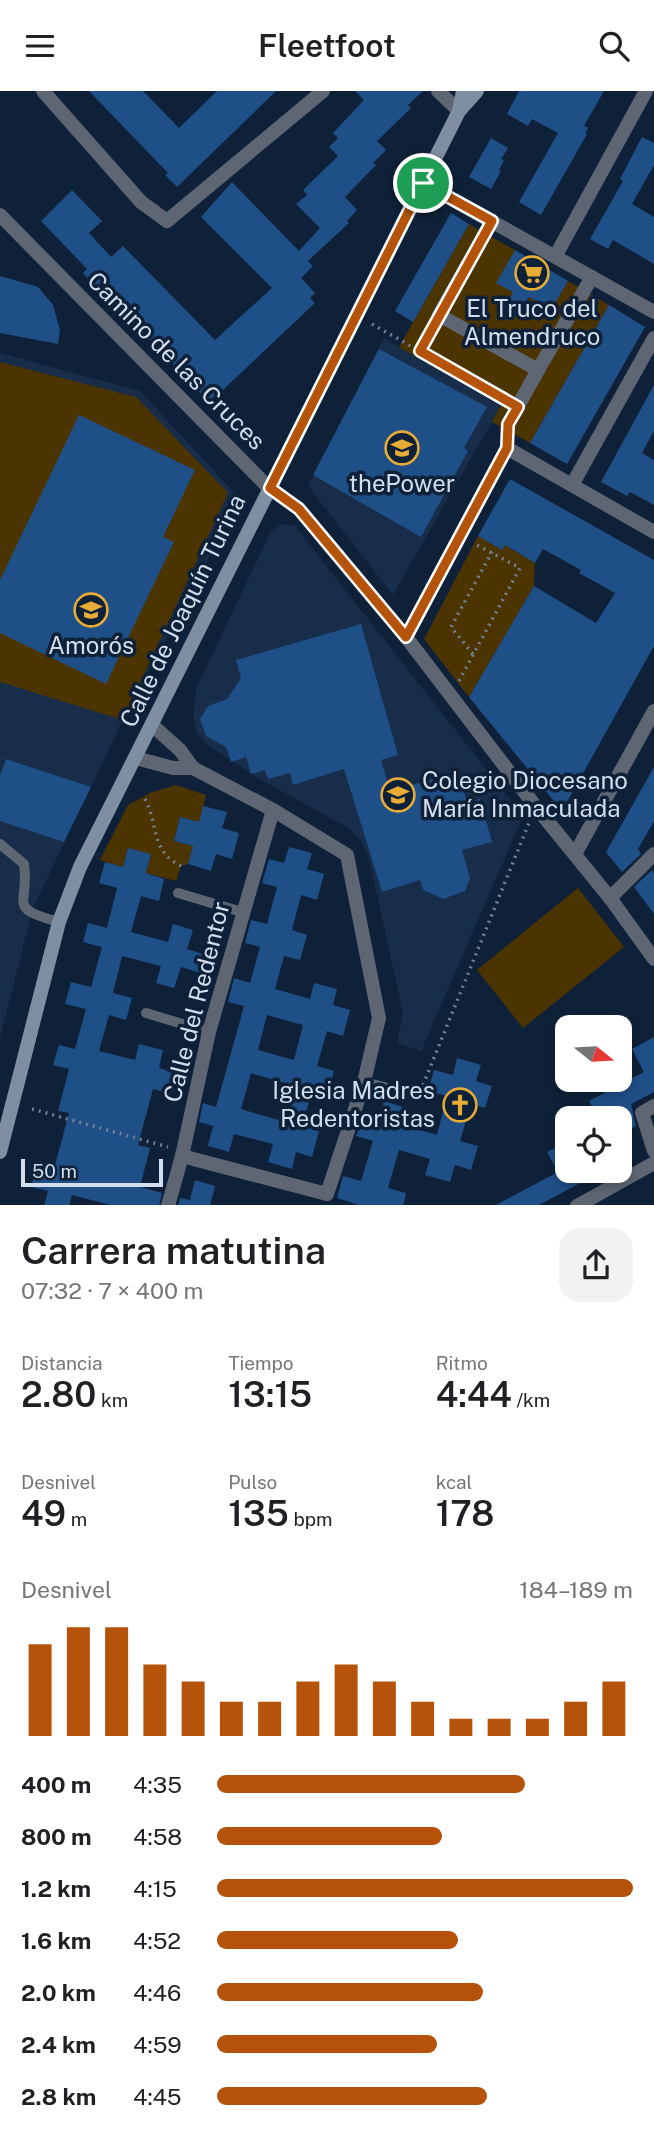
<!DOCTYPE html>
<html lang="es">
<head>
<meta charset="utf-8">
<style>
	:root { --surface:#fff; --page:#f2f2f2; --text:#202124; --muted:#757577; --accent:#b45309 }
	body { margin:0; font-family:"Public Sans",sans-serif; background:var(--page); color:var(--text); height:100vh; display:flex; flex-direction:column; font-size:26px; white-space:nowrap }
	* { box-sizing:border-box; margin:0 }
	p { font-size:23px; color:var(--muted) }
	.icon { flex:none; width:38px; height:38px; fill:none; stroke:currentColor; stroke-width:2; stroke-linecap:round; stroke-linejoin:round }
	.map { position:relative; height:1114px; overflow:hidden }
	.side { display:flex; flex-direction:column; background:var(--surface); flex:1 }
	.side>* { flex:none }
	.needle { width:46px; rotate:108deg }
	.tools { position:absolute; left:555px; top:924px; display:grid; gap:14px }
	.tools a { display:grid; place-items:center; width:77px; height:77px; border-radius:14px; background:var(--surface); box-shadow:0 4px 10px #0003; font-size:35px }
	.scale { position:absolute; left:21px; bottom:18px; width:142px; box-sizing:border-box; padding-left:7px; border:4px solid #d2deed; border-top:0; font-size:19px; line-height:24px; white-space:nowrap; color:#d2deed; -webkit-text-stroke:5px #0f2138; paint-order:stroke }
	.pin { position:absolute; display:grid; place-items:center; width:60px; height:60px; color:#fff; margin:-30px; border:4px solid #fff; border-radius:50%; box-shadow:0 2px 7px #0007 }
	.round { display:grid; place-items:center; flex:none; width:74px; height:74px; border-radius:21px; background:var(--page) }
	.head { display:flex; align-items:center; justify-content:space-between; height:119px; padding:0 21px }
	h1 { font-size:38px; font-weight:600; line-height:52px }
	.figures { display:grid; grid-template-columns:repeat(3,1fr); gap:10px; height:119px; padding:7px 21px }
	.figures div { display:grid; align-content:center }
	.figures b { font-size:35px; font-weight:600 }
	.figures small { font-size:19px; font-weight:400 }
	.figures p { font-size:19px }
	.chart { height:196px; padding:14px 21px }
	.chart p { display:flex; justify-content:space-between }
	.chart svg { width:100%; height:126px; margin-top:7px; stroke:var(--accent); stroke-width:6 }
	ul { padding:0 21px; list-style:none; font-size:23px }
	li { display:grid; grid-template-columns:112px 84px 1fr; align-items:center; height:52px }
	li i { height:18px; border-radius:9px; background:var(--accent) }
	header { display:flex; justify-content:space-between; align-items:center; height:91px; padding:0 21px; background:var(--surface); font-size:32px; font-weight:600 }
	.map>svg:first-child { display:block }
</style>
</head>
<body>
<header><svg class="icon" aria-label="menu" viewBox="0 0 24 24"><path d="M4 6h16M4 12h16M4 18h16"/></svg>Fleetfoot<svg class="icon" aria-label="search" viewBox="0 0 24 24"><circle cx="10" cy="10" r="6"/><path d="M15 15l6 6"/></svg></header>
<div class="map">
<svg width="654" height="1115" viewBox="0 0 654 1115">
	<rect width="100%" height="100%" fill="#0f2138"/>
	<g fill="#172d49">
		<path d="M384 247 501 315 393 504 308 395Z"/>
		<path d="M0 262 140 300 240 408 123 629 33 817 0 947Z"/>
		<path d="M282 433 295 435 523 725 421 960 397 952 403 923 369 767 361 749 348 737 251 683 209 655 197 642 193 628 196 598 271 440Z"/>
	</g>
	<g fill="#4b3400">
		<path d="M469 133 515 159 497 192 513 201 504 219 517 226 529 206 551 219 568 190 609 214 530 352 492 331 501 314 399 256Z"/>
		<path d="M0 271 136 306 228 402 123 629 0 591Z"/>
		<path d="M478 445 502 458 505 454 535 472 534 495 469 606 424 548Z"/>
		<path d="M176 694 206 704 199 731 180 726 174 750 193 755 188 773 181 775 176 790 146 782 151 764 128 757 123 776 100 769 128 714 150 702Z"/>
		<path d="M578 797 624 856 523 937 477 879Z"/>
	</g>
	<g fill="#1f4f87" fill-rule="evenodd">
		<path d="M89 0H143L179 37 217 0H276L177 96 165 84 168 82Z"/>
		<path d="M355 0H423L408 14 411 17 377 50 386 59 373 72 376 74 345 106 357 119 347 130 349 132 308 170 313 175 301 187 315 202 310 207 315 212 209 312 101 196 98 199 83 182 87 178 41 130 72 99 102 130 89 142 111 166 123 155 215 249 272 197 201 126 232 91 299 160 320 137 296 113 307 104 303 99 338 65 329 56 338 47 333 42 364 9Z"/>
		<path d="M519 0H604L584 35 588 37 585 42 587 43 541 124 519 111 558 42 532 28 528 35 507 23Z"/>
		<path d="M642 46 654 52V74L632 113 654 126V173L613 149 608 158 590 148 623 90 620 88Z"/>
		<path d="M491 47 508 57 501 68 504 69 499 79 501 80 491 98 469 86Z"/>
		<path d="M451 122 469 133 413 231 395 220Z"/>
		<path d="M515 159 568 190 551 219 529 206 517 226 504 218 513 201 496 192Z"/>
		<path d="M0 185 38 196 53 214 60 239 58 253 0 242Z"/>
		<path d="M609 214 645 236 567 373 530 352Z"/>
		<path d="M379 258 487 316 464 357 468 360 421 446 313 384Z"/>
		<path d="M654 294V340L642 362 654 369V414L630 401 627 405 601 391Z"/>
		<path d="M79 324 195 379 163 446 174 451 106 593 0 542V489Z"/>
		<path d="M510 388 654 469V555L562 720 469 606 534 495 596 532 615 502 579 482 581 479 543 458 535 472 505 454 502 459 478 445Z"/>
		<path d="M361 533 398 664 381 669 390 700 458 681 467 712 480 708 492 751 462 759 470 787 465 800 443 808 423 799 420 789 382 801 344 678 293 694 290 682 268 688 265 679 251 683 246 666 231 671 226 656 206 645 200 628 208 615 227 608 241 587 236 569Z"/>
		<path d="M6 668 91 696 64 751 0 730V685Z"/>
		<path d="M654 676V730L638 758 641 763 622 781 606 761Z"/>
		<path d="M203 715 227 721 222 737 239 742 232 768 216 763 211 780 188 773 193 755 174 750 180 726 199 731Z"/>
		<path d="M289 756 312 762 307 778 324 783 317 809 301 804 292 839 307 844 300 869 284 865 275 898 310 908 314 892 337 898 333 914 350 919 343 945 327 940 317 975 334 980 327 1005 312 1001 302 1035 319 1040 312 1066 296 1061 292 1078 268 1071 273 1053 254 1048 234 1043 229 1061 208 1055 213 1035 199 1031 203 1012 216 1016 244 915 228 911 234 887 250 892 260 856 245 852 251 829 267 833 277 796 262 792 269 768 284 772ZM267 924 303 934 294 969 258 959ZM251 982 288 993 278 1029 241 1018Z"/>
		<path d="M128 757 151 763 146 782 164 788 159 810 141 805 131 841 168 851 173 833 193 839 187 858 206 864 201 882 181 876 174 897 156 892 161 875 122 865 113 902 132 907 126 929 109 924 99 960 135 969 139 953 163 959 159 977 176 982 170 1003 153 998 138 1054 150 1057 140 1096 162 1102 159 1115H114L72 1104 69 1115H44L48 1100 31 1096 38 1070 55 1074 69 1022 58 1020 69 978 53 974 59 954 75 958 86 918 65 913 71 891 91 896 102 856 83 851 88 832 107 837 117 797 99 792 105 771 123 776Z"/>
		<path d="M652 779 654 783V823L634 796Z"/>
		<path d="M654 946V1001L631 1013 636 1035 620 1044V1027H599L589 1010 644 981 632 958Z"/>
		<path d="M457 967 481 974 476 990 492 995 485 1017 471 1013 460 1050 478 1055 471 1079 455 1074 450 1091 425 1084 430 1068 399 1059 388 1097 406 1102 403 1115H362L337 1107 343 1085 361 1090 373 1050 356 1045 363 1026 378 1030 384 1010 406 1017 402 1034 437 1044 447 1005 428 1000 434 979 453 984Z"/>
		<path d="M567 1051V1080H603L537 1115H494L558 1081 547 1061Z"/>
		<path d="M195 1089 215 1095 210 1115H178L180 1107 190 1109Z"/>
	</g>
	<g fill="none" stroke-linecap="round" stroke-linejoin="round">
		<g stroke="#728194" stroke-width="3.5" stroke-dasharray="2 5" stroke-linecap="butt">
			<path d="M372 233 504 308"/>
			<path d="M420 260 432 239"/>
			<path d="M473 563 451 536 492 461"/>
			<path d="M459 590 520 477 473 452"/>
			<path d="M145 708C159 734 150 760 181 775"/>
			<path d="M423 994 529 732"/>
			<path d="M32 1018 168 1056"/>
		</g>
		<g stroke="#5d6672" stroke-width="10">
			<path d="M0 753 24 773C30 813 5 817 59 831"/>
			<path d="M178 802 242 821"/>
			<path d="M146 922 209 941"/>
			<path d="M364 991 413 1003"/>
		</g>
		<g stroke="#5d6672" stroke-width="14">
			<path d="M492 130 439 224 538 279 508 333 507 357"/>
			<path d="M538 279 592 186"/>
			<path d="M610 807 654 763"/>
		</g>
		<g stroke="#5d6672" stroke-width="14">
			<path d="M43 0 141 111 167 130 323 0"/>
			<path d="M438 0 459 20"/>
			<path d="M423 92 654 221"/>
			<path d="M0 124 269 397 299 418 406 546 536 716 610 807 654 868"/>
			<path d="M556 164 646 0"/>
			<path d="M572 394 654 247"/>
			<path d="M406 546 507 357 654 441"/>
			<path d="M152 634 180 659 193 677 273 719 347 764 379 927 364 991 327 1103 182 1065"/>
			<path d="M136 667 173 677H193"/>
			<path d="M575 763 654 620"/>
			<path d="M654 1015 642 1022 654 1060"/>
			<path d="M168 1115 182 1065 209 941 273 719"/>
			<path d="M577 1115 654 1072"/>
		</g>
		<g stroke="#7f8ea1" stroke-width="14">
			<path d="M460 19 477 0"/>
			<path d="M0 1061 59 831 80 776 459 20 463 0"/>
		</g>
	</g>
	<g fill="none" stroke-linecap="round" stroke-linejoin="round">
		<defs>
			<path id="route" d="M423 92 492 130 420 260 518 316 508 333 507 357 406 546 299 418 270 397Z"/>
		</defs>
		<use href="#route" stroke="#fff" stroke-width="14"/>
		<use href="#route" stroke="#b45309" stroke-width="9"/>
	</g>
	<defs>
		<symbol id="supermarket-ring" viewBox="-11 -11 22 22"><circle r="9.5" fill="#0f2138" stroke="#e6ac36" stroke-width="1.5"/><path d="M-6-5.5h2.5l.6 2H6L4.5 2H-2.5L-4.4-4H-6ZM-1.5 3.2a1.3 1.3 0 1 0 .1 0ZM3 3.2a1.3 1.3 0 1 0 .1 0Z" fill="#e6ac36"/></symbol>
		<symbol id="university-ring" viewBox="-11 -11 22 22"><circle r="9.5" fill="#0f2138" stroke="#e6ac36" stroke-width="1.5"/><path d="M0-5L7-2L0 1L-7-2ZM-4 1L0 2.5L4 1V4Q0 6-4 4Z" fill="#e6ac36"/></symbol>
		<symbol id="school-ring" viewBox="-11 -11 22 22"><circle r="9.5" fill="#0f2138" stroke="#e6ac36" stroke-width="1.5"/><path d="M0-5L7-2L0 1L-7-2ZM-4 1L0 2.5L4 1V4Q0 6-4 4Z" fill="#e6ac36"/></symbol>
		<symbol id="church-ring" viewBox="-11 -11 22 22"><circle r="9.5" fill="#0f2138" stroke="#e6ac36" stroke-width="1.5"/><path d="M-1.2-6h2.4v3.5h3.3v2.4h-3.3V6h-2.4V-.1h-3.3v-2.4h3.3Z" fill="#e6ac36"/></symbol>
	</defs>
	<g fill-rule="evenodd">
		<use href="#supermarket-ring" x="513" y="163" width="38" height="38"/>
		<use href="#university-ring" x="383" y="338" width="38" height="38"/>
		<use href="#school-ring" x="72" y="500" width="38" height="38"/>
		<use href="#school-ring" x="379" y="685" width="38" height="38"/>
		<use href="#church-ring" x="441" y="995" width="38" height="38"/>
	</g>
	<g text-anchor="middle" stroke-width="7" stroke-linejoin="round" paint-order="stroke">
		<g font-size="24" fill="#d2deed" stroke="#0f2138">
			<text x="532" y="226">El Truco del<tspan x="532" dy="28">Almendruco</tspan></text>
			<text x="402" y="401">thePower</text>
			<text x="91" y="563">Amorós</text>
			<text x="422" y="698" text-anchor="start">Colegio Diocesano<tspan x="422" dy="28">María Inmaculada</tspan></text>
			<text x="435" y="1008" text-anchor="end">Iglesia Madres<tspan x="435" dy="28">Redentoristas</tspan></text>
		</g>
		<g font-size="24" fill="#d2deed" stroke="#0f2138">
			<text transform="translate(176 270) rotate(45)" y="8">Camino de las Cruces</text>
			<text transform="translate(183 520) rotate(-64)" y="8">Calle de Joaquín Turina</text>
			<text transform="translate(197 911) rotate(-76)" y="8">Calle del Redentor</text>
		</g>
	</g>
</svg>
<div class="tools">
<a><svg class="needle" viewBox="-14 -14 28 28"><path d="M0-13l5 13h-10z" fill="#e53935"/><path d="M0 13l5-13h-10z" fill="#757577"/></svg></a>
<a><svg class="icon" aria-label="locate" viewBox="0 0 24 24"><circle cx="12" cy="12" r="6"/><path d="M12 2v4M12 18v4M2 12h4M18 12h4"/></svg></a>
</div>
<div class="scale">50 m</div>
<div class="pin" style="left:423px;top:92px;background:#1e9e55"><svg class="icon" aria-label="arrive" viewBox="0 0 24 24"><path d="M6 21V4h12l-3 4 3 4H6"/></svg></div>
</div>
<section class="side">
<div class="head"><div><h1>Carrera matutina</h1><p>07:32 · 7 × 400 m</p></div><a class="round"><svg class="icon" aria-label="share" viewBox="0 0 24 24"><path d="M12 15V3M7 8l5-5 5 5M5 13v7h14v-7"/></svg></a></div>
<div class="figures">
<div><p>Distancia</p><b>2.80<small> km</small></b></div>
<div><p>Tiempo</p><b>13:15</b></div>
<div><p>Ritmo</p><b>4:44<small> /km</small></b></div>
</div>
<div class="figures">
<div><p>Desnivel</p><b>49<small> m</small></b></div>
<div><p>Pulso</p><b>135<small> bpm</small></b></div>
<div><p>kcal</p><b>178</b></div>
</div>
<div class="chart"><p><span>Desnivel</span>184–189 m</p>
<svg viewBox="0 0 160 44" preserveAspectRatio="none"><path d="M5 44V12M15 44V6M25 44V6M35 44V19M45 44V25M55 44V32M65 44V32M75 44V25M85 44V19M95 44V25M105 44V32M115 44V38M125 44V38M135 44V38M145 44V32M155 44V25"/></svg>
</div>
<ul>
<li><b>400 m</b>4:35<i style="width:74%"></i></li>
<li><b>800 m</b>4:58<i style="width:54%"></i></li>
<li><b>1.2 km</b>4:15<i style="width:100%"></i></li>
<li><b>1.6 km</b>4:52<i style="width:58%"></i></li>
<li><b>2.0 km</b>4:46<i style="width:64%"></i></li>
<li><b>2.4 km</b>4:59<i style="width:53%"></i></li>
<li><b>2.8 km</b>4:45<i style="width:65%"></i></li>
</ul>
</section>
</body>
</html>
